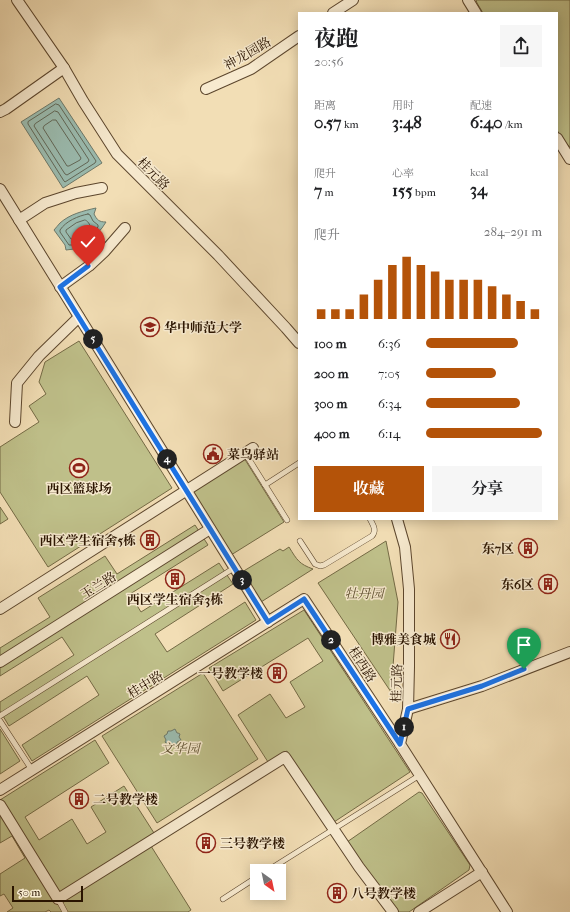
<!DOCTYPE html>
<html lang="zh">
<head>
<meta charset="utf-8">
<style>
	:root { --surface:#fff; --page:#f6f6f6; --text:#202124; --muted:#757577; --accent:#b45309 }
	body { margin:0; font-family:"IM FELL French Canon","Noto Serif SC",serif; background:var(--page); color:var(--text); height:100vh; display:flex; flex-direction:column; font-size:15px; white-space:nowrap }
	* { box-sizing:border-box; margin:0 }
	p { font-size:13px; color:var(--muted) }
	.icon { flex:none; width:22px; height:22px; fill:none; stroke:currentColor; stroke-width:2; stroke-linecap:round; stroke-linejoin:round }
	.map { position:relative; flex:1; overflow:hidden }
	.side { position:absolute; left:298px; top:12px; width:260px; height:508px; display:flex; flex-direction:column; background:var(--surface); border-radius:0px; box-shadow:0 2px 10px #0003 }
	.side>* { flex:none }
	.needle { width:26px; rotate:147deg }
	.buttons { position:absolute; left:250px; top:864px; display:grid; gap:8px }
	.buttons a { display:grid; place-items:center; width:36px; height:36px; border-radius:0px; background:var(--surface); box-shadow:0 2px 10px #0003; font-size:20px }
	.scale { position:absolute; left:12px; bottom:10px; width:71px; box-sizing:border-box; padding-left:4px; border:2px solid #2a1400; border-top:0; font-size:11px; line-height:14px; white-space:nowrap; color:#2a1400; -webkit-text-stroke:3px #f7eacf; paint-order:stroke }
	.pin { position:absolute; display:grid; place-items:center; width:34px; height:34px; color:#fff; margin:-41px -17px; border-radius:50% 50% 50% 0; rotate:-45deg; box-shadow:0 0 4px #0007 }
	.pin .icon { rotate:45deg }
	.km { position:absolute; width:20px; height:20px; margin:-10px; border-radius:50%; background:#222; color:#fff; font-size:11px; line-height:20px; text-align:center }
	.round { display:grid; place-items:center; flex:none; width:42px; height:42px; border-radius:0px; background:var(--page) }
	.head { display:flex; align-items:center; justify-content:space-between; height:68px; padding:0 16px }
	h1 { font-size:22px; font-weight:700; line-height:30px }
	.stats { display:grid; grid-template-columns:repeat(3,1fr); gap:6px; height:68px; padding:4px 16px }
	.stats div { display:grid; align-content:center }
	.stats b { font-size:17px; font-weight:700 }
	.stats small { font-size:11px; font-weight:400 }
	.stats p { font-size:11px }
	.chart { height:112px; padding:8px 16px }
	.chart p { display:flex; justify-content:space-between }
	.chart svg { width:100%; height:72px; margin-top:4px; stroke:var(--accent); stroke-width:6 }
	.button { display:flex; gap:8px; margin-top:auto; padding:8px 16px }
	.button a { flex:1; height:46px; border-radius:0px; background:var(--accent); color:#fff; font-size:16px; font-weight:700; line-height:46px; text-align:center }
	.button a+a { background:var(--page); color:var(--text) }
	ul { padding:0 16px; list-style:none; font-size:13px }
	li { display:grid; grid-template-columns:64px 48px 1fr; align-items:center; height:30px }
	li i { height:10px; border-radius:5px; background:var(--accent) }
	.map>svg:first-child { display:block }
</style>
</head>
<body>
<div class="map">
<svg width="570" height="912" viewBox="0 0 570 912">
	<rect width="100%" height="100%" fill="#f2deb5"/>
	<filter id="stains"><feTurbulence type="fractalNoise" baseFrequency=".005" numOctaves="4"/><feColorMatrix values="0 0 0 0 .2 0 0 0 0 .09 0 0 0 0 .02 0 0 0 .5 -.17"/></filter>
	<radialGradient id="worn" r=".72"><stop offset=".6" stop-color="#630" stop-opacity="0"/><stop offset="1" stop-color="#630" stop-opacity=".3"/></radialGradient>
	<g fill="#bfc08a" stroke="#746a45">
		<path d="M476 0H570V147C564 143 561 136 557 130V13H483L477 3Z"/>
		<path d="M79 341 172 488 48 567 0 492V447L39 422 29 406 46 394 39 382 45 362Z"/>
		<path d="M244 458 284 522 231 555 191 491Z"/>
		<path d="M0 507 8 519 0 524Z"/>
		<path d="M195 525 208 545 130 594 141 612 219 563 233 584 155 634 167 652 245 602 256 620 32 761 22 745 99 695 87 676 9 726 0 711V702L74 655 62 637 0 676V648L50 617 38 598 105 556 117 574Z"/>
		<path d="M386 541 398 602 391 692 318 583Z"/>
		<path d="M289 547C297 560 299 564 313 569L261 602 242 572 280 549 283 551Z"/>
		<path d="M304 610 410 772 334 822 287 751 268 762 238 715 270 694 286 718 305 707 290 682 323 661 308 638 223 691 209 668Z"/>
		<path d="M203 673 258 759 157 823 102 736Z"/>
		<path d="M0 729 20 761 0 774Z"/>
		<path d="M95 740 109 763 25 817 39 840 72 819 87 844 106 832 91 807 124 786 154 833 146 838 191 910 188 912H51L49 910 45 912H7L13 908 4 894 0 896V874L25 858 12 836 0 843V800Z"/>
		<path d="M419 792 422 793 470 865 469 870 409 912H399L348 845 347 842Z"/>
	</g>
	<g fill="#9bbcb0" stroke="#6e796a">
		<path d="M59 98 102 163 63 188 21 122Z"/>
		<path d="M96 208 94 214C97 220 99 222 106 222L102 228 95 236 74 249 66 250 65 245 54 230C56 228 58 225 60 223 70 214 83 211 96 208Z"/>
		<path d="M175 729 177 733H178L180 734 179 737 181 740 177 742V745L174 744 170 746 168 743H166L165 742 166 740 164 736 167 734 168 731H171Z"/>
	</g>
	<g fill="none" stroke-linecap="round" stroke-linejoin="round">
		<g stroke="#626858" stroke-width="1">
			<path d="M56 104 59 105 96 161 95 163 65 182 64 181 28 124V122Z"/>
			<path d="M55 111 58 112 89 160 88 162 67 175 65 174 34 126 35 124Z"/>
			<path d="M53 120H56L81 158 80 160 69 166H67L43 128 44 126Z"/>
			<path d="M88 214 90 215 93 221 98 225V227L92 233 73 245H69L60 232V230C66 221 78 216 88 214Z"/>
			<path d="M85 220C87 220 91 225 90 228L73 239H71L66 232V230L76 223Z"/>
		</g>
		<defs>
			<g id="lane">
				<path d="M245 453 287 520"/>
				<path d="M265 485 299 463"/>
				<path d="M300 541 315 564 320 566 324 565 372 536C377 530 373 525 370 519"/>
				<path d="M0 716 234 568"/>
				<path d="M0 721 32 770"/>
				<path d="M267 871 420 775"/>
				<path d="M58 899 65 912"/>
				<path d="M223 899 257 877"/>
			</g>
			<g id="street">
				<path d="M17 0 64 68 83 101 117 154 218 255 286 328 299 343"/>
				<path d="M468 0 476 13"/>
				<path d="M333 13 353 0"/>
				<path d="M206 89 251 69 299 36"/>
				<path d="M0 112 6 109 64 68"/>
				<path d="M557 138 570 159"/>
				<path d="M0 189 268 622"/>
				<path d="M19 220 45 203 76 193 102 188"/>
				<path d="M60 287 89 266 105 251 125 228"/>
				<path d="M15 422 17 383 39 356 79 317"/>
				<path d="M397 519 405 547 409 589V667L408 709 400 744 507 912"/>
				<path d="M0 609 253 448"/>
				<path d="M0 662 210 529"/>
				<path d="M408 709 482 686 570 652"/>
				<path d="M0 790 304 599 400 744"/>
				<path d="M0 805 58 899 285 757 359 867 393 912"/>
				<path d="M419 912 482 872"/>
			</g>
		</defs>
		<use href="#lane" stroke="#5c462d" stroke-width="6"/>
		<use href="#street" stroke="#5c462d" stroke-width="12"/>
		<use href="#lane" stroke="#f7eacf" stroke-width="5"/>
		<use href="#street" stroke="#f7eacf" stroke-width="10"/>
	</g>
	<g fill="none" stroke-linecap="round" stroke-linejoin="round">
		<defs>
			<path id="route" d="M88 266 60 287 268 622 304 599 400 744 408 709 482 686 524 669"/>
		</defs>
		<use href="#route" stroke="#fff" stroke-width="8"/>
		<use href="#route" stroke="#1a73e8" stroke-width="5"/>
	</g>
	<defs>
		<symbol id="university-ring" viewBox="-11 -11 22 22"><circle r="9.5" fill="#f7eacf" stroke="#8f2418" stroke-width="1.5"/><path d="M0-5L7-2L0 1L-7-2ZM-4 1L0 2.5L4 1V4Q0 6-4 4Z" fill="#8f2418"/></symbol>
		<symbol id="civic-ring" viewBox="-11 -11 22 22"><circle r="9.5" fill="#f7eacf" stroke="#8f2418" stroke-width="1.5"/><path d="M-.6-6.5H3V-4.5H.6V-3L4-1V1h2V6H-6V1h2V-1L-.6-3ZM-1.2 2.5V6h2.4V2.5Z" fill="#8f2418"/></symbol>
		<symbol id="stadium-ring" viewBox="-11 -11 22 22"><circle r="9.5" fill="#f7eacf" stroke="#8f2418" stroke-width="1.5"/><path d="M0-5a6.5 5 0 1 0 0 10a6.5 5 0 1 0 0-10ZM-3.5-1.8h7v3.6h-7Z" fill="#8f2418"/></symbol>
		<symbol id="building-ring" viewBox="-11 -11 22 22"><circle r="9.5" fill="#f7eacf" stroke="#8f2418" stroke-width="1.5"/><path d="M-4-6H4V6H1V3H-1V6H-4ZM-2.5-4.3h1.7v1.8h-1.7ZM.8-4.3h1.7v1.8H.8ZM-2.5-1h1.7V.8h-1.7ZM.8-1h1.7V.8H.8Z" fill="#8f2418"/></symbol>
		<symbol id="restaurant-ring" viewBox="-11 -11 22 22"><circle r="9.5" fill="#f7eacf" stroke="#8f2418" stroke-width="1.5"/><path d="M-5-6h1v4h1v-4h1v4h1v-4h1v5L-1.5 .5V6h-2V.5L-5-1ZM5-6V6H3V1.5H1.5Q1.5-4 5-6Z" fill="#8f2418"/></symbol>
	</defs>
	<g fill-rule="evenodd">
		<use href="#university-ring" x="139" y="316" width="22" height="22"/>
		<use href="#civic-ring" x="202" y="443" width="22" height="22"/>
		<use href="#stadium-ring" x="68" y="457" width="22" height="22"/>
		<use href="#building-ring" x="139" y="529" width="22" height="22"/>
		<use href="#building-ring" x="517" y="537" width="22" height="22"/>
		<use href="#building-ring" x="164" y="568" width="22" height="22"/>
		<use href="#building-ring" x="537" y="573" width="22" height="22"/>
		<use href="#restaurant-ring" x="439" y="628" width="22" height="22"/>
		<use href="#building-ring" x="266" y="662" width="22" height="22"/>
		<use href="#building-ring" x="68" y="788" width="22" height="22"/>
		<use href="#building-ring" x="195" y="832" width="22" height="22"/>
		<use href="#building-ring" x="326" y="882" width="22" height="22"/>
	</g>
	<g text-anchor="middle" stroke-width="3" stroke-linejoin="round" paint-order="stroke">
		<g font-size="13" fill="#2a1400" stroke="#f7eacf">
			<text transform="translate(247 53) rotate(-30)" y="5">神龙园路</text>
			<text transform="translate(154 173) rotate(45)" y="5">桂元路</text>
			<text transform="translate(98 585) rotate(-32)" y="5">玉兰路</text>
			<text transform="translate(363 664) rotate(57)" y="5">桂西路</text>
			<text transform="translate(396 683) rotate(-88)" y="5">桂元路</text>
			<text transform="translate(145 684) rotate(-32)" y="5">桂中路</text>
		</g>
		<g font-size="13" font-weight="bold" fill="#2a1400" stroke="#f7eacf" text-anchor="start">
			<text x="164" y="332">华中师范大学</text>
			<text x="227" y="459">菜鸟驿站</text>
			<text x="79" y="493" text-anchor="middle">西区篮球场</text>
			<text x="136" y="545" text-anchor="end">西区学生宿舍5栋</text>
			<text x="514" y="553" text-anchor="end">东7区</text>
			<text x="534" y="589" text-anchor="end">东6区</text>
			<text x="175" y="604" text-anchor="middle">西区学生宿舍3栋</text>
			<text x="436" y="644" text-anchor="end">博雅美食城</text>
			<text x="263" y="678" text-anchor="end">一号教学楼</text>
			<text x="93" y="804">二号教学楼</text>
			<text x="220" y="848">三号教学楼</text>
			<text x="351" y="898">八号教学楼</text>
		</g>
		<g font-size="13" font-style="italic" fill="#5e5030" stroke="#f7eacf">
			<text x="364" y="598">牡丹园</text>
			<text x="180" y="753">文华园</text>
		</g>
	</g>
	<rect width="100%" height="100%" filter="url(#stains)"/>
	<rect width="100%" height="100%" fill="url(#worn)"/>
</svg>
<div class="buttons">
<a><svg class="needle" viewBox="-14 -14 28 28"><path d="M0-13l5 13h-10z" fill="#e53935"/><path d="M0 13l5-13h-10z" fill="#757577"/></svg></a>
</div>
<div class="scale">50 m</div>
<div class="pin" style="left:524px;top:669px;background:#1e9e55"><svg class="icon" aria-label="arrive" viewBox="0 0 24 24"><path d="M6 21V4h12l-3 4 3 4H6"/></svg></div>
<div class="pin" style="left:88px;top:266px;background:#d93025"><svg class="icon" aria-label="check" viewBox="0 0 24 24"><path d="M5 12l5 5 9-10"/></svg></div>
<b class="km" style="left:404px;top:727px">1</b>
<b class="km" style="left:331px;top:640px">2</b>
<b class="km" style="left:242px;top:580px">3</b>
<b class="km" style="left:167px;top:459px">4</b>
<b class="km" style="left:93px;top:339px">5</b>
<section class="side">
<div class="head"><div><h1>夜跑</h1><p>20:56</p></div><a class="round"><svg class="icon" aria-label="share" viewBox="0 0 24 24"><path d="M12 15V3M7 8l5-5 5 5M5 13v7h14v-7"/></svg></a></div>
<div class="stats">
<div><p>距离</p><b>0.57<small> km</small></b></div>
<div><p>用时</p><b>3:48</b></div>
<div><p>配速</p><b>6:40<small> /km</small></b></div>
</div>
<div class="stats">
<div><p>爬升</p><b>7<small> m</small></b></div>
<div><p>心率</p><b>155<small> bpm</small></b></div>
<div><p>kcal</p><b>34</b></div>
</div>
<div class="chart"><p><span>爬升</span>284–291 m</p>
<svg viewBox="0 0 160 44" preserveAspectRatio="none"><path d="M5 44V38M15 44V38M25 44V38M35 44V29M45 44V20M55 44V11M65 44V6M75 44V11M85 44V15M95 44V20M105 44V20M115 44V20M125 44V24M135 44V29M145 44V33M155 44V38"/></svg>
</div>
<ul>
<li><b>100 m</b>6:36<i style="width:79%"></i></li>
<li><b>200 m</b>7:05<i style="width:60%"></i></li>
<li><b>300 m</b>6:34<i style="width:81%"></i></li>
<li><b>400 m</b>6:14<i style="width:100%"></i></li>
</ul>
<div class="button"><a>收藏</a><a>分享</a></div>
</section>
</div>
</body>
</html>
